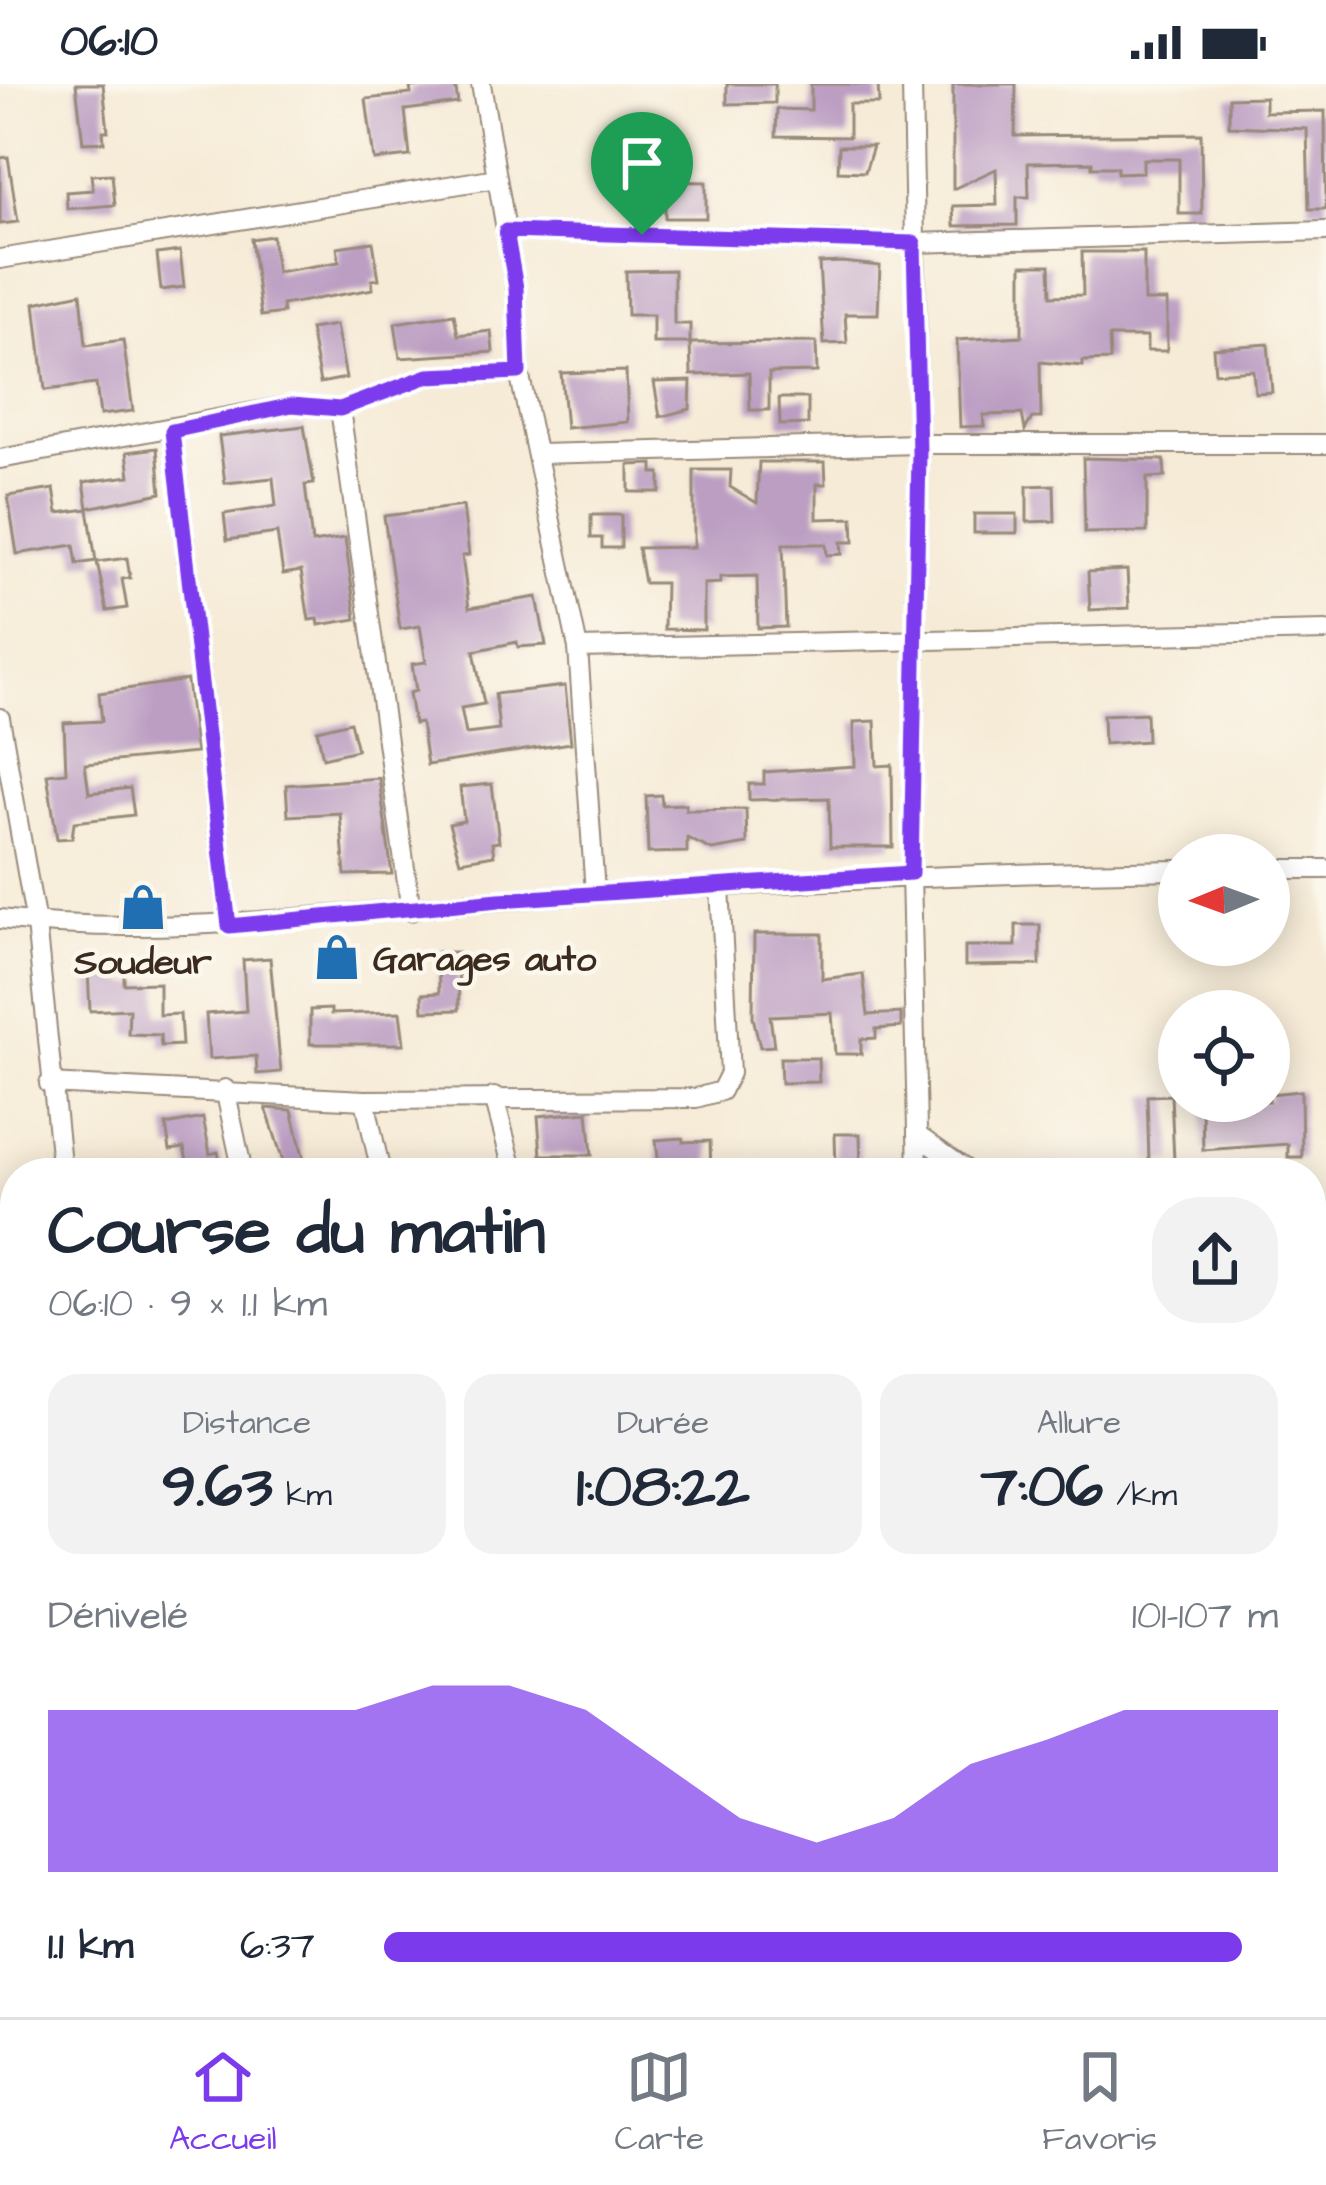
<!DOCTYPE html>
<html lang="fr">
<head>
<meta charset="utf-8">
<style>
	:root { --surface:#fff; --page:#f2f2f3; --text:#1f2937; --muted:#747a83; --line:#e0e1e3; --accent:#7c3aed }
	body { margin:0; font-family:"Architects Daughter",sans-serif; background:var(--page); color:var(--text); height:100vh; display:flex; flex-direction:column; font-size:45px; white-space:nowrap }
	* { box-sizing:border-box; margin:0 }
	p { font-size:39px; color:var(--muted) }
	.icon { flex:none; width:66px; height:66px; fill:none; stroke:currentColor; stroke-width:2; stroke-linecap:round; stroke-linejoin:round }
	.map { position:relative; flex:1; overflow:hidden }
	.side { position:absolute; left:0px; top:1074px; width:1326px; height:861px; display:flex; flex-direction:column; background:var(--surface); border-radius:48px 48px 0 0; box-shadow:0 6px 30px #0003 }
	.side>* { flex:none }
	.needle { width:78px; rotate:269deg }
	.fabs { position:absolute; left:1158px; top:750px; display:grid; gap:24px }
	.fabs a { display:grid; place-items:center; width:132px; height:132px; border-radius:50%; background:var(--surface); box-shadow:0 6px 30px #0003; font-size:60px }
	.pin { position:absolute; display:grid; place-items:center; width:102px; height:102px; color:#fff; margin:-123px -51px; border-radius:50% 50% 50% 0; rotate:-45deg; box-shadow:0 0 12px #0007 }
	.pin .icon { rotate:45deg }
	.round { display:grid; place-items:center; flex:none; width:126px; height:126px; border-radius:48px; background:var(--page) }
	.headline { display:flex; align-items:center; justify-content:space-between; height:204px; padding:0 48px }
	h1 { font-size:66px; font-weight:700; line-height:90px }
	.figures { display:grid; grid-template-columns:repeat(3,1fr); gap:18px; height:204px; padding:12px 48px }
	.figures div { display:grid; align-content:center; border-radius:30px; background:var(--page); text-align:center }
	.figures b { font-size:60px; font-weight:700 }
	.figures small { font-size:33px; font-weight:400 }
	.figures p { font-size:33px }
	.chart { height:336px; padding:24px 48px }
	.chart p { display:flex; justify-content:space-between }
	.chart svg { width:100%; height:216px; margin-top:12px; fill:var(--accent); opacity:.7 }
	ul { padding:0 48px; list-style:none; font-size:39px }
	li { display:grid; grid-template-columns:192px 144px 1fr; align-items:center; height:90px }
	li i { height:30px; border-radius:15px; background:var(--accent) }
	.status { display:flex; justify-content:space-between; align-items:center; height:84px; padding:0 60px; background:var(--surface); direction:ltr }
	.status svg { height:33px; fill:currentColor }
	.tab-bar { display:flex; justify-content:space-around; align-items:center; height:168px; border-top:3px solid var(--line); background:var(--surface); font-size:33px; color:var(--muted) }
	.tab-bar a { display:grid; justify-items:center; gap:6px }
	.tab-bar .active { color:var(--accent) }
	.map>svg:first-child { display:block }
</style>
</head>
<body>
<div class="status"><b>06:10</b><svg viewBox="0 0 49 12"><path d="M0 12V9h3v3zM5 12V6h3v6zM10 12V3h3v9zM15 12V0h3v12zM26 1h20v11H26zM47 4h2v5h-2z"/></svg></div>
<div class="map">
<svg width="1326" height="1933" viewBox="0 0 1326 1933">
	<rect width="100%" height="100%" fill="#fbf7ec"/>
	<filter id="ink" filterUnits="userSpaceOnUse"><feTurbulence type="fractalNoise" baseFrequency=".00833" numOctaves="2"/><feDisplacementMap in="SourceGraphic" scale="24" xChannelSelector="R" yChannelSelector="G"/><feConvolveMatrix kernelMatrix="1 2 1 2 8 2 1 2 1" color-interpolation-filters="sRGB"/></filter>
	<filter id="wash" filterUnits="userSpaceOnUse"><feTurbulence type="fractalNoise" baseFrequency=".004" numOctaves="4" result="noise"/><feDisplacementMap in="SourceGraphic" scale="48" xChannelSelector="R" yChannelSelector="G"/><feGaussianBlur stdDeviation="2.7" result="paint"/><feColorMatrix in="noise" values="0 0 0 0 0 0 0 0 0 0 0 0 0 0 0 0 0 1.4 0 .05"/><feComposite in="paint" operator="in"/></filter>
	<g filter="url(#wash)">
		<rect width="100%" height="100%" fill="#f6ebd7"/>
		<path fill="#8ad38e" stroke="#627e56" stroke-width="3" d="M544 1920H1180L1196 1933H558Z"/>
		<g id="blocks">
			<g fill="#bc9ec3">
				<path d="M76 0H103L108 47H103L104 58 83 59Z"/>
				<path d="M455 0 458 19 405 26 410 72 374 76 366 15 411 10 410 3Z"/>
				<path d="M727 0H775V19L727 20Z"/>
				<path d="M811 0H878L879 20H849V53L776 52 777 25 811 26Z"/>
				<path d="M953 0H1016L1015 52 1201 50 1202 130H1179V75H1143V88L1117 89V83H1092V78L1028 79 1029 113H1017V141L954 142 953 122 997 121 996 85 953 105Z"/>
				<path d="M1265 13V28L1325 27 1326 125H1309L1307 45 1229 42V14Z"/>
				<path d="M624 55H664V73L624 74Z"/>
				<path d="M839 62H873L865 88 838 87Z"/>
				<path d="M8 73 18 138 0 140V74Z"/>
				<path d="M112 90 115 121 67 125 66 108 93 106 91 91Z"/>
				<path d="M643 97 706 98V134H665V112H643Z"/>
				<path d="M272 152 277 188 339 178 337 163 373 158 379 195 372 196 373 205 282 221 283 229 261 232 251 155Z"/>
				<path d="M180 167 184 203 161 206 157 170Z"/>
				<path d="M1082 168H1144V217H1167V267H1147V253H1109L1110 276 1083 277V282L1040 278 1041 334H1032L1025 346 1022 330 983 331 984 342 960 343 957 256 1022 252V181H1050L1051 212 1083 211Z"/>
				<path d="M842 178 880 182 878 230H845L847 259 824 260 819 179Z"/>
				<path d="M674 186V240H690V259H653V231H627L626 187Z"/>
				<path d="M81 209 86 261 123 256 133 327 100 331 96 300 45 306 35 219Z"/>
				<path d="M454 230 458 251 491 247 493 268 400 274 395 239Z"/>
				<path d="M336 241 346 294 320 299 310 245Z"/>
				<path d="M816 258 817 288 769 289V326H750L749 289 691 291 690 259Z"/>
				<path d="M1268 260 1272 308 1255 309 1253 286 1215 289 1213 264Z"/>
				<path d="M626 287 628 338 566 344 561 289Z"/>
				<path d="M691 297 690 325 660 333 654 298Z"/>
				<path d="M779 314H808V340L780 341Z"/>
				<path d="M304 342 314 400 305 401 312 459 345 454 356 535 319 541 318 535 309 536 301 487 283 490 277 449 227 456 224 430 276 422 273 394 225 399 219 352Z"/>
				<path d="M157 364 161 409 88 424 84 398 130 392 127 368Z"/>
				<path d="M1083 374 1164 376 1165 393 1147 394V448L1085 449Z"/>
				<path d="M759 378H825L826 400H817V435L853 434 854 458H841L842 470 827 471 826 460H783L786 543 758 544 757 492 720 493V499L704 500V546L664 545 665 499H644L638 464 694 463V386H731L730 403 757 419Z"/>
				<path d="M653 380V389H660V408H629V381Z"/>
				<path d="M1054 401 1055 437 1027 438V402Z"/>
				<path d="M54 405 58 429 88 425 96 477 77 480 74 461 17 470 8 412Z"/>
				<path d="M463 422 469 471 462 472 469 524 537 513 546 561 518 563 517 558 474 567 484 620 461 624 466 650 499 646 495 610 565 602 571 659 427 681 421 639 414 640 409 609 416 607 412 580 426 578 420 542 400 545 384 432Z"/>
				<rect x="974" y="430" width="43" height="19"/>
				<path d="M591 431H621V464H602V454H591Z"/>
				<path d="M127 474 130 494 122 495 127 524 107 527 97 478Z"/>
				<path d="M1127 486 1129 524 1090 526 1088 488Z"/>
				<path d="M187 596 196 669 85 680 89 709 130 704 134 731 74 738 72 754 57 755 47 690 66 688 64 639 102 637 99 609Z"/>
				<path d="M1146 629 1147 657 1104 660 1103 631Z"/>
				<path d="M875 637 877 682 892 681 893 763H830L829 714 749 716V700H764V688L855 682 854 638Z"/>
				<path d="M350 638 357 666 323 674 317 646Z"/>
				<path d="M379 694 392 790 345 791 340 729 288 732 286 701Z"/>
				<path d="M492 700 499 758 492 759 494 771 460 777 449 740 464 737 460 703Z"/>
				<path d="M661 711 662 721 686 720V726L746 725 747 760 712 766 687 754V768L648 769 646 712Z"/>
				<path d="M1016 841H1040V881L965 882V862H1016Z"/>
				<path d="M754 850H822V895L863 890 868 931 901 929V943L876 945V954L861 955V970H835L832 929 770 932 774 962 760 963 753 933Z"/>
				<path d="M438 868H458L459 926 423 927 422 910 439 909Z"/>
				<path d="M270 874 281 988 257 990 256 972 209 975 206 930 246 927 243 876Z"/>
				<path d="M124 886V900L159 899V931L180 930 182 961 161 962 160 951 128 950 129 925 90 927 88 887Z"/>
				<path d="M331 925V930L400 928 404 960H310V926Z"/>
				<path d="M780 974H818L819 998 781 999Z"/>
				<path d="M1301 1007 1302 1073H1288V1060L1203 1066 1202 1026 1253 1025V1017H1269V1010Z"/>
				<path d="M1171 1011 1174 1077H1149L1147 1012Z"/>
				<path d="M266 1024 292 1026 307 1089H287Z"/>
				<path d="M588 1028 592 1071H541L538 1032Z"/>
				<path d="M203 1034 210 1070 218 1068 223 1089H190L184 1064 170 1066 166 1041Z"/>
				<path d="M835 1050H860L861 1089H836Z"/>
				<path d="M683 1054V1058L710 1057 711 1089H688V1079L659 1082 656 1056Z"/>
				<path d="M15 1258V1339L1 1340 0 1259Z"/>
				<rect x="1311" y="1778" width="15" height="81"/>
			</g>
		</g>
	</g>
	<g filter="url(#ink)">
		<use href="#blocks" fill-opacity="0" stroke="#988a7a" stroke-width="3"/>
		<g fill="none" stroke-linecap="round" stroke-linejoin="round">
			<defs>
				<g id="minor">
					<path d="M481 0 516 204 519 288 578 564 595 809"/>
					<path d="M912 0 919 369 911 789 918 1089"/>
					<path d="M506 147 914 159 1326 147"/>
					<path d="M0 175 497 94"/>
					<path d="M340 325 411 827"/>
					<path d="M172 347 229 842"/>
					<path d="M538 370 919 360H1326"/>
					<path d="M0 375 292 321 340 325 428 292 519 288"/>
					<path d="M578 564 1326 547"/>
					<path d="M0 634 36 840 62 1089"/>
					<path d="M1269 785H1326"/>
					<path d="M0 835C170 855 338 828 507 816 731 799 955 790 1179 786"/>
					<path d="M49 1000 365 1016 696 1014 721 1007 730 989 720 803"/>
					<path d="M225 1005 243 1089"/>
					<path d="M494 1013 514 1089"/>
					<path d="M365 1016 381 1089"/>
					<path d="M917 1051 971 1089"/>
					<path d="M1311 1327 1326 1337"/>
					<path d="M0 1356H15"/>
					<path d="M0 1522 15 1523"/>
					<path d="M1311 1572 1326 1583"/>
					<path d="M0 1684H15"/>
					<path d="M0 1835 15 1836"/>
					<path d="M178 1920 180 1933"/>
					<path d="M1271 1920 1272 1933"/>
				</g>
			</defs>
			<use href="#minor" stroke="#988a7a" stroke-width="22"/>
			<use href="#minor" stroke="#fff" stroke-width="18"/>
		</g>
	</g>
	<g fill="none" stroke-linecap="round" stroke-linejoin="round" filter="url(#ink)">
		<defs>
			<path id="route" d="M506 147 914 159 919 369 911 789 499 816 229 842 172 347 292 321 340 325 428 292 519 288 516 204Z"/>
		</defs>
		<use href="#route" stroke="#fff" stroke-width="24"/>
		<use href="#route" stroke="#7c3aed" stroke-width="15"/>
	</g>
	<defs>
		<symbol id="shop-bare" viewBox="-9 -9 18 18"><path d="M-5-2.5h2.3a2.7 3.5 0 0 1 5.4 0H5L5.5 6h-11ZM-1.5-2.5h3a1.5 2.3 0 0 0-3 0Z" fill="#1f6fb2" stroke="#fbf7ec" stroke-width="2.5" paint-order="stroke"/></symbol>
	</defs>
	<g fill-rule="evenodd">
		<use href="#shop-bare" x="110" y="790" width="66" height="66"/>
		<use href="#shop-bare" x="304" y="840" width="66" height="66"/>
	</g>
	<g text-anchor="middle" stroke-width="9" stroke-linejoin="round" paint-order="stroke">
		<g font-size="36" font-weight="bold" fill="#3b2a1e" stroke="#fbf7ec" text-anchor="start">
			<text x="373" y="886">Garages auto</text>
			<text x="143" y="889" text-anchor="middle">Soudeur</text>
		</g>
	</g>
</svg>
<div class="fabs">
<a><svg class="needle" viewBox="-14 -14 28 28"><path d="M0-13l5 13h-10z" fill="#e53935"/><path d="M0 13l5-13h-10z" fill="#747a83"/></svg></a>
<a><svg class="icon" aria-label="locate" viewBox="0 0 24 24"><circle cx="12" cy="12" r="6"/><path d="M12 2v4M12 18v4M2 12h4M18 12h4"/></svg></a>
</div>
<div class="pin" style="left:642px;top:151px;background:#1e9e55"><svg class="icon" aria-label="arrive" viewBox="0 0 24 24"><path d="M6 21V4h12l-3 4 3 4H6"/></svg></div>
<section class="side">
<div class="headline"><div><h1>Course du matin</h1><p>06:10 · 9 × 1.1 km</p></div><a class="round"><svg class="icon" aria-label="share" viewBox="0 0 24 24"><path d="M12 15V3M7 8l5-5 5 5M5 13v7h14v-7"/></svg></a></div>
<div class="figures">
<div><p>Distance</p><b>9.63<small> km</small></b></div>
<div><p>Durée</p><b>1:08:22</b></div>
<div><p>Allure</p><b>7:06<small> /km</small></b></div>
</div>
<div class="chart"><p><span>Dénivelé</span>101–107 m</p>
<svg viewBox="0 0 160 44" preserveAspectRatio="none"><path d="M0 44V11L10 11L20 11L30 11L40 11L50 6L60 6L70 11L80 22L90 33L100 38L110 33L120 22L130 17L140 11L150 11L160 11V44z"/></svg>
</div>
<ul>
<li><b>1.1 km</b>6:37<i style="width:96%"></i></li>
</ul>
</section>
</div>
<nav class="tab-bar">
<a class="active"><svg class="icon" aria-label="home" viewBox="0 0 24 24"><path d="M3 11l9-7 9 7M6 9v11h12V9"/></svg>Accueil</a>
<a><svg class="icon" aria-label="map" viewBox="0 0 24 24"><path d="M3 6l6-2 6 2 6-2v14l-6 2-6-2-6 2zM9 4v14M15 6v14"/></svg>Carte</a>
<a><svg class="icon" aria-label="saved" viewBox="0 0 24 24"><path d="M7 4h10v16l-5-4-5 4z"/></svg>Favoris</a>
</nav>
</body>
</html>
